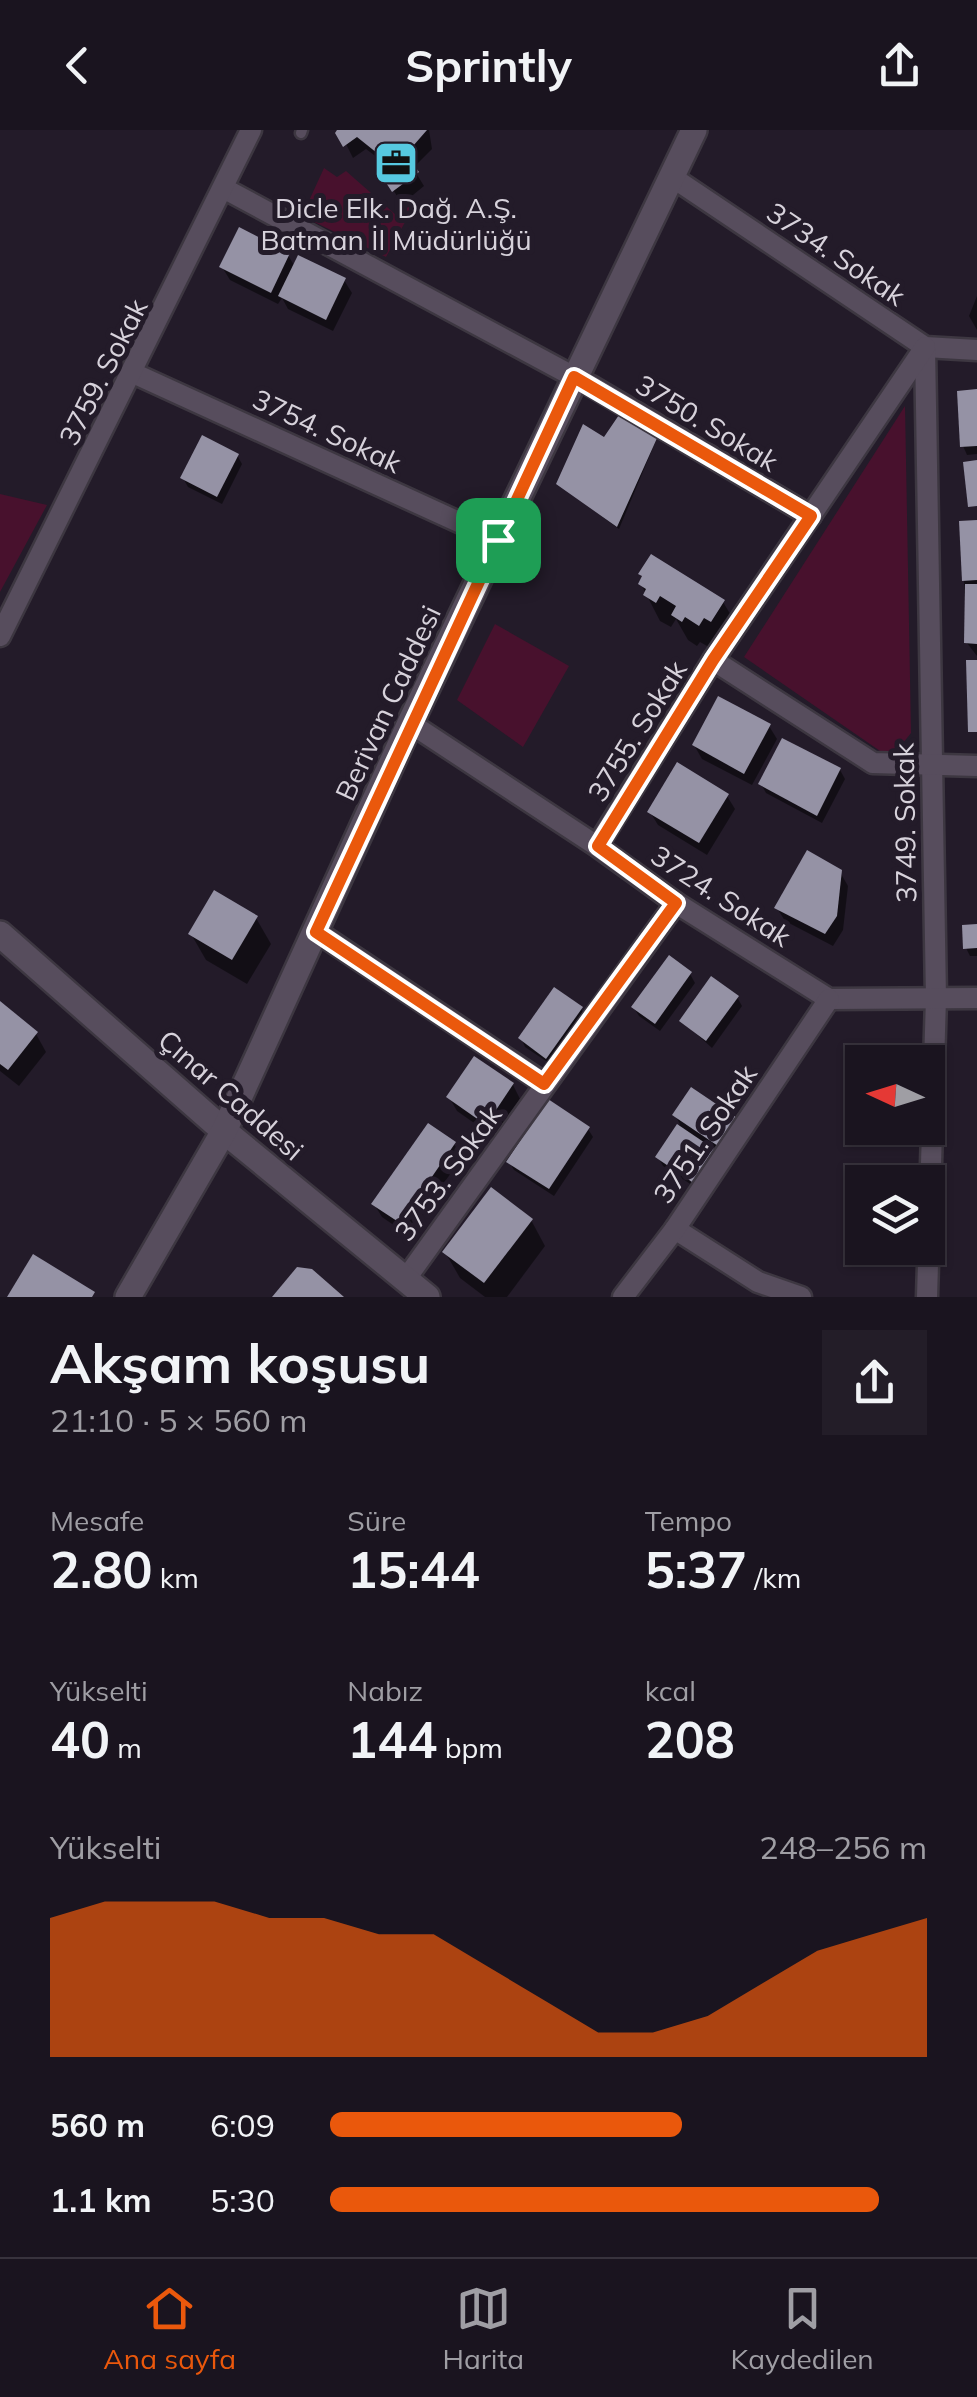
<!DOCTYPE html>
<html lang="tr">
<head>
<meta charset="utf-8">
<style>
	:root { --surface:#1a141f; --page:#231d28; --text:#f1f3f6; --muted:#9f9ea4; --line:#38333d; --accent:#ea580c }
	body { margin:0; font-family:Mulish,sans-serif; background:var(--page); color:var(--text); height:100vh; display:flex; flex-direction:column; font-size:38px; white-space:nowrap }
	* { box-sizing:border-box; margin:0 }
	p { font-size:32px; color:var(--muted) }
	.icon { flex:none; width:55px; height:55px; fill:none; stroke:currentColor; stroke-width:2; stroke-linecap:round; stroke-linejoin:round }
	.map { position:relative; height:1167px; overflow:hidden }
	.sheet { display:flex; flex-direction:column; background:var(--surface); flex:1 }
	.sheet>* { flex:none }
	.needle { width:65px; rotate:274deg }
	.fabs { position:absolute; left:845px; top:915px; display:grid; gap:20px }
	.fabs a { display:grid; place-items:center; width:100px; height:100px; border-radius:0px; background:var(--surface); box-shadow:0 2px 8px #0004,0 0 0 2px var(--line); font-size:50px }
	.pin { position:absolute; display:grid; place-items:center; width:85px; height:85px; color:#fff; margin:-42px; border-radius:20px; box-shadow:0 5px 15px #0006 }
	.round { display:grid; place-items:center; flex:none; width:105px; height:105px; border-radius:0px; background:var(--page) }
	.overview { display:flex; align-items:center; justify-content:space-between; height:170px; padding:0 50px }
	h1 { font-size:55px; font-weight:700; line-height:75px }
	.metrics { display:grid; grid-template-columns:repeat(3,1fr); gap:15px; height:170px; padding:10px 50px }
	.metrics div { display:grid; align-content:center }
	.metrics b { font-size:50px; font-weight:700 }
	.metrics small { font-size:28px; font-weight:400 }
	.metrics p { font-size:28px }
	.chart { height:280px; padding:20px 50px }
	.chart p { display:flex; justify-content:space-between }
	.chart svg { width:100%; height:180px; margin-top:10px; fill:var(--accent); opacity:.7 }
	ul { padding:0 50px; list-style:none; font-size:32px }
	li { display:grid; grid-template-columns:160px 120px 1fr; align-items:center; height:75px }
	li i { height:25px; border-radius:12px; background:var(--accent) }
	header { display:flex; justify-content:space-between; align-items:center; height:130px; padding:0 50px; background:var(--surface); font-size:45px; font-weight:700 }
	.menu { display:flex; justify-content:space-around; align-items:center; height:140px; border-top:2px solid var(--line); background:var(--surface); font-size:28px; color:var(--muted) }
	.menu a { display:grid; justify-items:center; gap:5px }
	.menu .current { color:var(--accent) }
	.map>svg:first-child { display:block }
</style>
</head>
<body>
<header><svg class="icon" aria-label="back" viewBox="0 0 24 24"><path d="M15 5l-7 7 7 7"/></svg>Sprintly<svg class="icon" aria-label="share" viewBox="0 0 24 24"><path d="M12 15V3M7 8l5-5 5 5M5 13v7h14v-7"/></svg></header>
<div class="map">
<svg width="977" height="1167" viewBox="0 0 977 1167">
	<rect width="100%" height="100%" fill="#231b29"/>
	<g fill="#48112d">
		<path d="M324 38 337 47 346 41 396 85 416 72 386 127 302 86Z"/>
		<path d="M905 276 911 603 899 618 883 623 744 527Z"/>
		<path d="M0 364 47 375 0 462Z"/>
		<path d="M495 494 569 536 523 617 457 570Z"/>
	</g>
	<g fill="#0007">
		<path d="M339 0H429L432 19 413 38 424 56 402 74 385 47 382 31 366 19 353 28Z"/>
		<path d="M288 125 295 137 344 150 352 163 333 201 288 179 282 168 278 174 230 150 222 137Z"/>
		<path d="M977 166V200L969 186Z"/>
		<path d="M977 262V324L967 325 963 316Z"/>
		<path d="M657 308 619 399 558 354Z"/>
		<path d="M237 325 242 334 222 374 188 357 183 348Z"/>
		<path d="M977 392V526L967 513 964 450Z"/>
		<path d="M641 454 723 472 738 497 714 520 700 512 697 516 688 510 676 489 671 497 660 491Z"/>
		<path d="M769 596 777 609 752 655 702 629 694 615Z"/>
		<path d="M840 640 845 649 822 693 766 663 761 654Z"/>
		<path d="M727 666 735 679 707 725 658 695 650 682Z"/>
		<path d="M840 742 848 756 843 800 833 816 785 791 777 778Z"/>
		<path d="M256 788 271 814 247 854 206 830 191 804Z"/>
		<path d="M977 797V826H970L966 818Z"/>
		<path d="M690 844 695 853 660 901 639 886 634 878Z"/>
		<path d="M737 867 742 876 712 918 682 891Z"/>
		<path d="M0 874 36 904 46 922 19 956 0 941Z"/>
		<path d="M581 879 586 887 552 935 525 917 521 908Z"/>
		<path d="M475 929 513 955 520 969 494 1007 457 981 449 967Z"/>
		<path d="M675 985 735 989 740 998 724 1023 707 1012 718 1029 698 1059 663 1036 658 1027 680 994Z"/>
		<path d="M588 999 593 1007 554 1066 514 1040 509 1032Z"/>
		<path d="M454 1014 462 1027 408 1105 382 1087 374 1074Z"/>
		<path d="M531 1090 545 1116 507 1167H485L460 1148 445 1122Z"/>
	</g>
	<g fill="#9592a5">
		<path d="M337 0H427L406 24 419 42 392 62 383 48 377 23 357 7 343 17 335 3Z"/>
		<path d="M239 97 290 123 271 163 219 137Z"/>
		<path d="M298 125 346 148 326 190 278 166Z"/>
		<path d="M977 259V316L960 317 957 261Z"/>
		<path d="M621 282 658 306 617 397 556 354 583 294 604 307Z"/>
		<path d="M202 305 239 324 217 367 180 348Z"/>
		<path d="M977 330V376L968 377 963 332Z"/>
		<path d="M977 390V450L962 451 959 391Z"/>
		<path d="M651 424 725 470 711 492 704 488 699 496 685 487 682 492 671 485 676 476 660 466 656 473 643 465 646 459 638 454 642 446 638 444Z"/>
		<path d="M965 454H977V514L964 513Z"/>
		<path d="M966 530H977V602H968Z"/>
		<path d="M718 566 771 594 744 644 692 615Z"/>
		<path d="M782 608 841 638 817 686 758 654Z"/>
		<path d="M677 632 729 664 699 713 647 682Z"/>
		<path d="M807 720 842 740 837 786 825 804 774 778Z"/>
		<path d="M214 760 258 786 232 830 188 804Z"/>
		<path d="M977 794V818L963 819 962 795Z"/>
		<path d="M669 825 692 842 655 894 631 877Z"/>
		<path d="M711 846 739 866 706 911 679 891Z"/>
		<path d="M554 857 583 877 546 929 518 908Z"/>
		<path d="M0 871 38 902 8 940 0 934Z"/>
		<path d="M474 926 514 953 486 995 446 967Z"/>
		<path d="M691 957 737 988 718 1016 672 985Z"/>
		<path d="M548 969 590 997 549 1059 506 1032Z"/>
		<path d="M428 993 456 1012 400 1093 371 1074Z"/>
		<path d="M677 994 714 1019 692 1052 655 1027Z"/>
		<path d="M491 1057 533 1089 484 1153 442 1122Z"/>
		<path d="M33 1124 95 1162 92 1167H7Z"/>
		<path d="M297 1137 312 1139 344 1167H272Z"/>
	</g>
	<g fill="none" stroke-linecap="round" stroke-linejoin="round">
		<defs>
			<path id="service" d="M301 3 302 0"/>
			<g id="minor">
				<path d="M672 47 925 217 977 220"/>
				<path d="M225 59 593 257 811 386"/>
				<path d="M925 217 936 868 927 1167"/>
				<path d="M133 243 498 410"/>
				<path d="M0 506 251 0"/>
				<path d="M713 530 873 633 977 636"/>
				<path d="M410 593 597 716 676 773 829 869 977 868"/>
				<path d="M597 716 713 530 925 217"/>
				<path d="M317 802 545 954"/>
				<path d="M675 1099 758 1152 801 1167"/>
				<path d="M405 1150 676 773"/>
				<path d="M623 1167 675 1099 829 869"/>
			</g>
			<g id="tertiary">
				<path d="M0 804 224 1001 427 1167"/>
				<path d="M128 1167 224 1001 410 593 694 0"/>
			</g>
		</defs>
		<use href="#service" stroke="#3d3741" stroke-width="15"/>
		<use href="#minor" stroke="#3d3741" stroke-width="25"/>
		<use href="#tertiary" stroke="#3d3741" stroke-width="30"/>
		<use href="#service" stroke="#574d5d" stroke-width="10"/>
		<use href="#minor" stroke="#574d5d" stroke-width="20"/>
		<use href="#tertiary" stroke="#574d5d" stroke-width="25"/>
	</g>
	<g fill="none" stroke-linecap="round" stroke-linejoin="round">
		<defs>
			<path id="route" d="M574 247 811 386 713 530 598 716 676 773 544 954 316 802Z"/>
		</defs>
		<use href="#route" stroke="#fff" stroke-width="20"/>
		<use href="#route" stroke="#ea580c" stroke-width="12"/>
	</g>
	<defs>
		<symbol id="office-square" viewBox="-11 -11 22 22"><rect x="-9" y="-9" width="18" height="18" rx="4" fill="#56c9e0" stroke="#231b29"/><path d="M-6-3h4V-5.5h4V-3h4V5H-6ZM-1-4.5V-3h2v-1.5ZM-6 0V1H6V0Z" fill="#111"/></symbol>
	</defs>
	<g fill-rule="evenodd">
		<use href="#office-square" x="371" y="8" width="50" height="50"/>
	</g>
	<g text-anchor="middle" stroke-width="10" stroke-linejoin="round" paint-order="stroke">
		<g font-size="28" fill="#d7d2db" stroke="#231b29">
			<text x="396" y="88">Dicle Elk. Dağ. A.Ş.<tspan x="396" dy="32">Batman İl Müdürlüğü</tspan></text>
		</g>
		<g font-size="28" fill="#d7d2db" stroke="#231b29">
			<text transform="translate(836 124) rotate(34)" y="10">3734. Sokak</text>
			<text transform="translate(103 242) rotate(-63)" y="10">3759. Sokak</text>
			<text transform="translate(707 293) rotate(31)" y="10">3750. Sokak</text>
			<text transform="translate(327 301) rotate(25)" y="10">3754. Sokak</text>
			<text transform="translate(388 573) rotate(-65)" y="10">Berivan Caddesi</text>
			<text transform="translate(637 601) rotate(-58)" y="10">3755. Sokak</text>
			<text transform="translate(905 693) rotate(-91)" y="10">3749. Sokak</text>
			<text transform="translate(721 766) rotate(33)" y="10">3724. Sokak</text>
			<text transform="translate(231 965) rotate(41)" y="10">Çınar Caddesi</text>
			<text transform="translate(705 1004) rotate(-56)" y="10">3751. Sokak</text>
			<text transform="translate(448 1043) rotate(-54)" y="10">3753. Sokak</text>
		</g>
	</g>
</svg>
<div class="fabs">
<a><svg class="needle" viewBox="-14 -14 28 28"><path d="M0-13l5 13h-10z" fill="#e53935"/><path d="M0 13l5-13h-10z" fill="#9f9ea4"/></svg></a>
<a><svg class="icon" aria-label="layers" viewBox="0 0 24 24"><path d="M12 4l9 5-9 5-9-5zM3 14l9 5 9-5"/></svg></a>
</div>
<div class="pin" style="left:498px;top:410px;background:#1e9e55"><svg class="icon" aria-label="arrive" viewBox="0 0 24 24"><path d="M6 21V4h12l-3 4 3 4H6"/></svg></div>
</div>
<section class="sheet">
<div class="overview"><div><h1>Akşam koşusu</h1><p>21:10 · 5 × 560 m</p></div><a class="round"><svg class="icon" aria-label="share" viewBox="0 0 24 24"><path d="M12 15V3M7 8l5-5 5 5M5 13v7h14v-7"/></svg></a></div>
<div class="metrics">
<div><p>Mesafe</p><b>2.80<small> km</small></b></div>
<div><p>Süre</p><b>15:44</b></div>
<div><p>Tempo</p><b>5:37<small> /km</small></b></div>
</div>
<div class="metrics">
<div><p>Yükselti</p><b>40<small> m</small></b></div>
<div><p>Nabız</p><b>144<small> bpm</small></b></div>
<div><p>kcal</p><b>208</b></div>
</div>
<div class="chart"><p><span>Yükselti</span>248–256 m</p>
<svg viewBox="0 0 160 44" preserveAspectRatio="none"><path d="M0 44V10L10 6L20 6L30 6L40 10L50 10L60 14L70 14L80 22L90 30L100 38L110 38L120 34L130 26L140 18L150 14L160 10V44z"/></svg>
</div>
<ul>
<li><b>560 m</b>6:09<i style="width:59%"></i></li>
<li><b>1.1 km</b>5:30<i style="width:92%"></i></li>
</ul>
</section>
<nav class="menu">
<a class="current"><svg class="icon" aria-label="home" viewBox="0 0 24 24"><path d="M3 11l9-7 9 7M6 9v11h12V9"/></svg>Ana sayfa</a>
<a><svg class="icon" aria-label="map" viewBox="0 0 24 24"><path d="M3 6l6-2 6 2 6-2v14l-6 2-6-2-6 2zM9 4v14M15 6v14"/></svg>Harita</a>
<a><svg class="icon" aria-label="saved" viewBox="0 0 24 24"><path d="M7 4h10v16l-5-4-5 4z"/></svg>Kaydedilen</a>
</nav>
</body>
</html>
